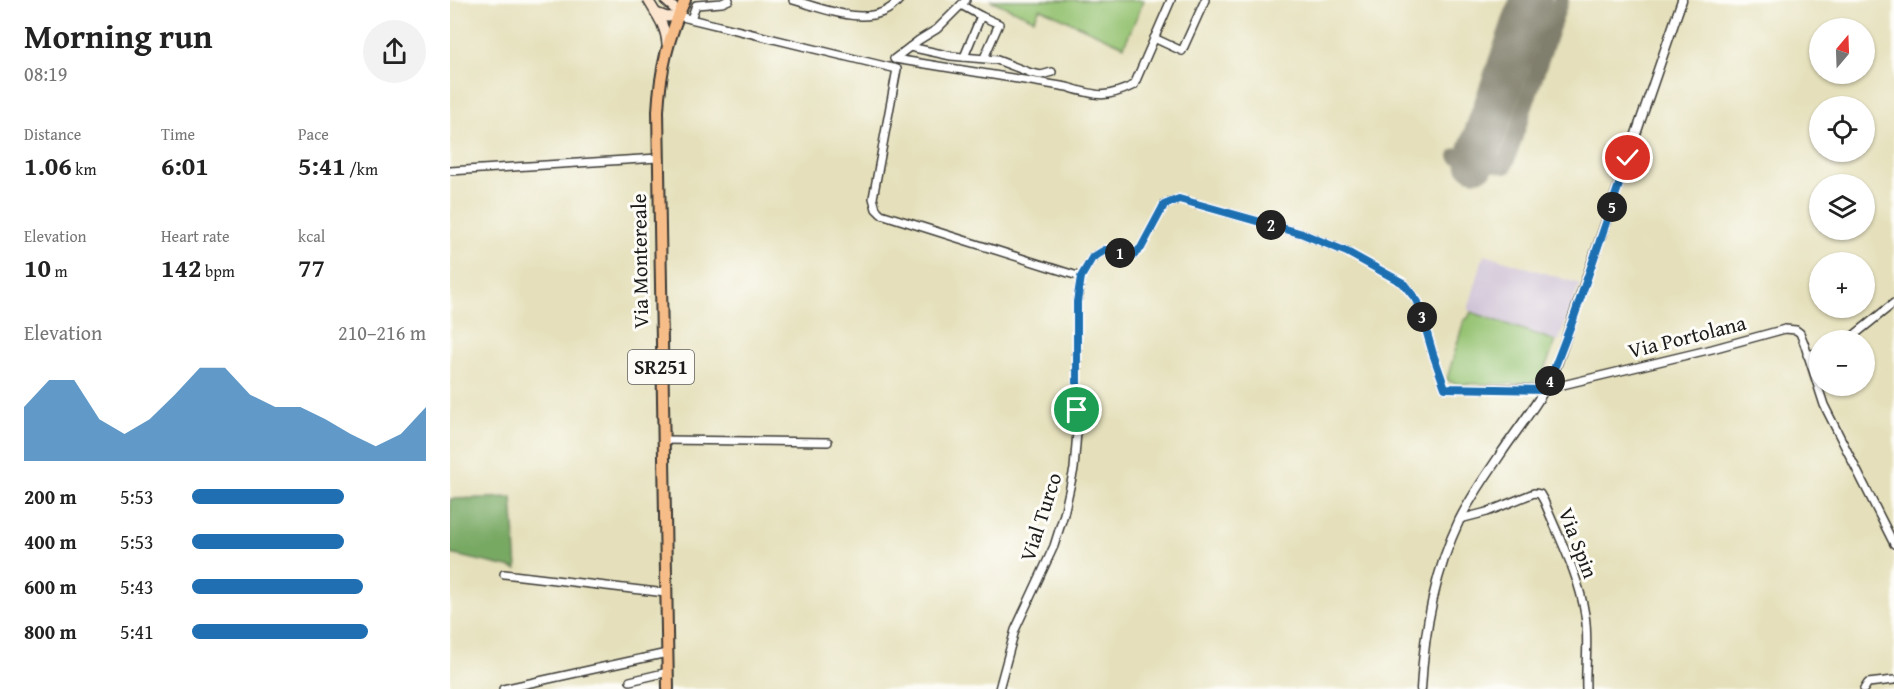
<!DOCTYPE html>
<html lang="en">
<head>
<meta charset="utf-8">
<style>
	:root { --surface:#fff; --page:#f2f2f2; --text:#222; --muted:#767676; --accent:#1f6fb2 }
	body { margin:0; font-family:"Gentium Book Plus",serif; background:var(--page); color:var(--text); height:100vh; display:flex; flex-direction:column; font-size:22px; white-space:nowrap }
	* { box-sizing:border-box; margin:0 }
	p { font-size:20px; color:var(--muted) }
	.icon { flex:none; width:33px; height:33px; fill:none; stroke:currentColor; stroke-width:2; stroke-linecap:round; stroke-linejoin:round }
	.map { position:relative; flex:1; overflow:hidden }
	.drawer { display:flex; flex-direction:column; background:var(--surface); width:450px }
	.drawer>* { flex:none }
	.needle { width:39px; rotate:19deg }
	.buttons { position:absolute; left:1359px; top:18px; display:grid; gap:12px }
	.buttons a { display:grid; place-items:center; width:66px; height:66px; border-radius:50%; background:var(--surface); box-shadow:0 2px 4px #0004; font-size:30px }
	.pin { position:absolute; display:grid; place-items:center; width:51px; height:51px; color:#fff; margin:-26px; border:3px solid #fff; border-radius:50%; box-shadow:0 2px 6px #0007 }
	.km { position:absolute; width:30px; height:30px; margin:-15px; border-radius:50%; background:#222; color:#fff; font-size:16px; line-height:30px; text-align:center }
	.round { display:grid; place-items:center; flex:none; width:63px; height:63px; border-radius:32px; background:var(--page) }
	.summary { display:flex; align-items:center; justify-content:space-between; height:102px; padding:0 24px }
	h1 { font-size:33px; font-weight:800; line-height:45px }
	.metrics { display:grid; grid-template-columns:repeat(3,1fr); gap:9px; height:102px; padding:6px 24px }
	.metrics div { display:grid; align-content:center }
	.metrics b { font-size:26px; font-weight:800 }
	.metrics small { font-size:16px; font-weight:400 }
	.metrics p { font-size:16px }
	.chart { height:168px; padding:12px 24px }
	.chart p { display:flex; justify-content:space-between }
	.chart svg { width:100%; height:108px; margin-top:6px; fill:var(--accent); opacity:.7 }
	ul { padding:0 24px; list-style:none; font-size:20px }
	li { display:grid; grid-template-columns:96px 72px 1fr; align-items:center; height:45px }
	li i { height:15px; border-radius:8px; background:var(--accent) }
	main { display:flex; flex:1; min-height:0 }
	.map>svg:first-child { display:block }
</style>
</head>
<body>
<main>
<section class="drawer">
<div class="summary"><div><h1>Morning run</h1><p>08:19</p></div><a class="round"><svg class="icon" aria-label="share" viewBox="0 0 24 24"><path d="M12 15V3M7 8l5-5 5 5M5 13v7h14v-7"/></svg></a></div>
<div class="metrics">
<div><p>Distance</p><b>1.06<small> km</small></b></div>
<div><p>Time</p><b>6:01</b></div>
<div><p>Pace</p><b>5:41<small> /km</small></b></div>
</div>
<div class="metrics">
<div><p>Elevation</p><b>10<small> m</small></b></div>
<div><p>Heart rate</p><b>142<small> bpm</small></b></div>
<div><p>kcal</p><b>77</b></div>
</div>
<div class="chart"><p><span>Elevation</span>210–216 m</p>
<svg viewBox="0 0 160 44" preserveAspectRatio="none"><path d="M0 44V22L10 11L20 11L30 27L40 33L50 27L60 17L70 6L80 6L90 17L100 22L110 22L120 27L130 33L140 38L150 33L160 22V44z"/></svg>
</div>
<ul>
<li><b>200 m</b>5:53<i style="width:65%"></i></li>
<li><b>400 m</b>5:53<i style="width:65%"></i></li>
<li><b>600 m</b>5:43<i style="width:73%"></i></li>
<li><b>800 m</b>5:41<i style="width:75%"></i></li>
</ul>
</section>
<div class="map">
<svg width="1444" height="689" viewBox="0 0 1444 689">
	<rect width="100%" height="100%" fill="#fdfcf7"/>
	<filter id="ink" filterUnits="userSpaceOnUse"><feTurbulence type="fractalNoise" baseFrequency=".0167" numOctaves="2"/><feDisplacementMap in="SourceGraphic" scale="12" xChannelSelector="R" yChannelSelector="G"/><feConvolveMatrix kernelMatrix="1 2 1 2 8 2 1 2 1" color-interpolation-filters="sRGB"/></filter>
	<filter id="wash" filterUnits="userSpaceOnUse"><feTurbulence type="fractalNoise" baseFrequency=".008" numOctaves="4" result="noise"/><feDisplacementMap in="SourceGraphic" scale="24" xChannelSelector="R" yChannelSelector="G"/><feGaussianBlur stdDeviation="1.35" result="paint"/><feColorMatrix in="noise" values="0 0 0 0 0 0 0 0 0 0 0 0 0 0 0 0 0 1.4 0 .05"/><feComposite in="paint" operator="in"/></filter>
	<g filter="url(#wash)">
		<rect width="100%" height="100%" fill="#e5e0bb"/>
		<path fill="#ccbfd4" d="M1034 254 1130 284 1109 341 1018 310Z"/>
		<g fill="#95c372" stroke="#587047" stroke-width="1.5">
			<path d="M540 0H694L674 46 590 8 584 19Z"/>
			<path d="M1021 312 1106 341 1091 378 1080 384H1008L999 381 997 379 1014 320 1018 318Z"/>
		</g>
		<path fill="#78a964" stroke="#4a6240" stroke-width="1.5" d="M62 497 67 569 0 554V499Z"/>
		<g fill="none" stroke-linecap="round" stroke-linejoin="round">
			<path stroke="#807e6c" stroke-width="16" d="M1007 156 1055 166 1111 0"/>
			<path stroke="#807e6c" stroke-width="42" d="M1026 160 1081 0"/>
		</g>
	</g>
	<g filter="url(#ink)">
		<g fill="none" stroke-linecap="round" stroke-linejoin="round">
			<defs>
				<g id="minor">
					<path d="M343 0C375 9 423 31 449 0"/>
					<path d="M511 5 531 16"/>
					<path d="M228 16 447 69 423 198 426 209 431 214 631 277 642 258 655 250 683 254 691 248 714 205 729 199 853 234 897 252 953 283 968 302 983 354 995 388 1096 389 1262 349 1335 329 1346 330 1350 333 1354 343 1374 405 1444 544"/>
					<path d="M241 19 246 5 272 3 279 0"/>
					<path d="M704 38 732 51 755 0"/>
					<path d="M460 47 501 56 547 60 581 73 591 75 602 72"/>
					<path d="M514 57 531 16 549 24 534 58"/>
					<path d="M444 59 469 40 487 29 516 0"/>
					<path d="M445 59 617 87C647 96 655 99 684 85L721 0"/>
					<path d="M0 171 208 158"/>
					<path d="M1398 340 1444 303"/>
					<path d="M1357 355 1370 352"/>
					<path d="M213 440 378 442"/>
					<path d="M1010 519 1037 512 1084 493 1090 494 1094 501C1109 538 1129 575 1135 615 1139 639 1135 665 1136 689"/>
					<path d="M54 574 216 593"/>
					<path d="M180 681 218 672"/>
					<path d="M53 689 217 653"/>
					<path d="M549 689 565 630 604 546 614 514 624 469 627 432V302L631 277"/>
					<path d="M1414 689 1418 683 1444 680"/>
				</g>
				<path id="tertiary" d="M971 689C974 631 984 574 1009 521 1020 498 1036 476 1050 455 1070 425 1091 401 1106 367L1232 0"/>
				<g id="secondary">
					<path d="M198 0C207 15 216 27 217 44"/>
					<path d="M206 13 217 17 228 16 225 9 215 0"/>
				</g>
				<path id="primary" d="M218 689 208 111C210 71 218 36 235 0"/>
			</defs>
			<use href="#minor" stroke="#3a3934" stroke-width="10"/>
			<use href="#tertiary" stroke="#3a3934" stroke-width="11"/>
			<use href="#secondary" stroke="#3a3934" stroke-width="12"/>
			<use href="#primary" stroke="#3a3934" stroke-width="14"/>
			<use href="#minor" stroke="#fff" stroke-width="7"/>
			<use href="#tertiary" stroke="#fff" stroke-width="8"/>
			<use href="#secondary" stroke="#fce5cf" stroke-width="9"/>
			<use href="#primary" stroke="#f7bd88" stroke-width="10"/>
		</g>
	</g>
	<g fill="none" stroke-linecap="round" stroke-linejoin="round" filter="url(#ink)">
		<defs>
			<path id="route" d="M627 410V302L631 277 642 258 655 250 683 255 691 248 714 205 729 199 853 234 897 252 953 283 968 302 983 354 995 388 1096 390 1124 317 1178 158"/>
		</defs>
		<use href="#route" stroke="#fff" stroke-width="12"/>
		<use href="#route" stroke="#1f6fb2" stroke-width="8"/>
	</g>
	<g text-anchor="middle" stroke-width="6" stroke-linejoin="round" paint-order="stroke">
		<rect fill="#fdfcf7" stroke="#605f5e" stroke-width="1.5" x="178" y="350" width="66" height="34" rx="4.5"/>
		<g font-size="20" font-weight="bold" fill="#1c1c1c">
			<text x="211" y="374">SR251</text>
		</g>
		<g font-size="21" fill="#1c1c1c" stroke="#fdfcf7">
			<text transform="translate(190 261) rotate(-91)" y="7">Via Montereale</text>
			<text transform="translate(1237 337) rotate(-14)" y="7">Via Portolana</text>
			<text transform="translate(591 517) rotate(-72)" y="7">Vial Turco</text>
			<text transform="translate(1128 543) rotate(69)" y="7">Via Spin</text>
		</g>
	</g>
</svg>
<div class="buttons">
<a><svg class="needle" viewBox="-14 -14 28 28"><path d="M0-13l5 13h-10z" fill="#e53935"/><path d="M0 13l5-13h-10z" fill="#767676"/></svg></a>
<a><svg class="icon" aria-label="locate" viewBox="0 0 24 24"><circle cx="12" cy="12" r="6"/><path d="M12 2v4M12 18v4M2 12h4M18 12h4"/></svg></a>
<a><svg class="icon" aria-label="layers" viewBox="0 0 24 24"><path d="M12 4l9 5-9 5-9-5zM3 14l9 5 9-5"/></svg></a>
<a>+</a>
<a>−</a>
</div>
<div class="pin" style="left:627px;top:410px;background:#1e9e55"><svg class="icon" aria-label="arrive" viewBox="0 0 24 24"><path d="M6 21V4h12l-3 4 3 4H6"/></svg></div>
<div class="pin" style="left:1178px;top:158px;background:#d93025"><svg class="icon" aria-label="check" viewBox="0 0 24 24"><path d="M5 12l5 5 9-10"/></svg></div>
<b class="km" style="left:670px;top:253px">1</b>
<b class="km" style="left:821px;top:225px">2</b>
<b class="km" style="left:972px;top:317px">3</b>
<b class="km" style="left:1100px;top:381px">4</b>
<b class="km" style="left:1162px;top:207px">5</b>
</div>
</main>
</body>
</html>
